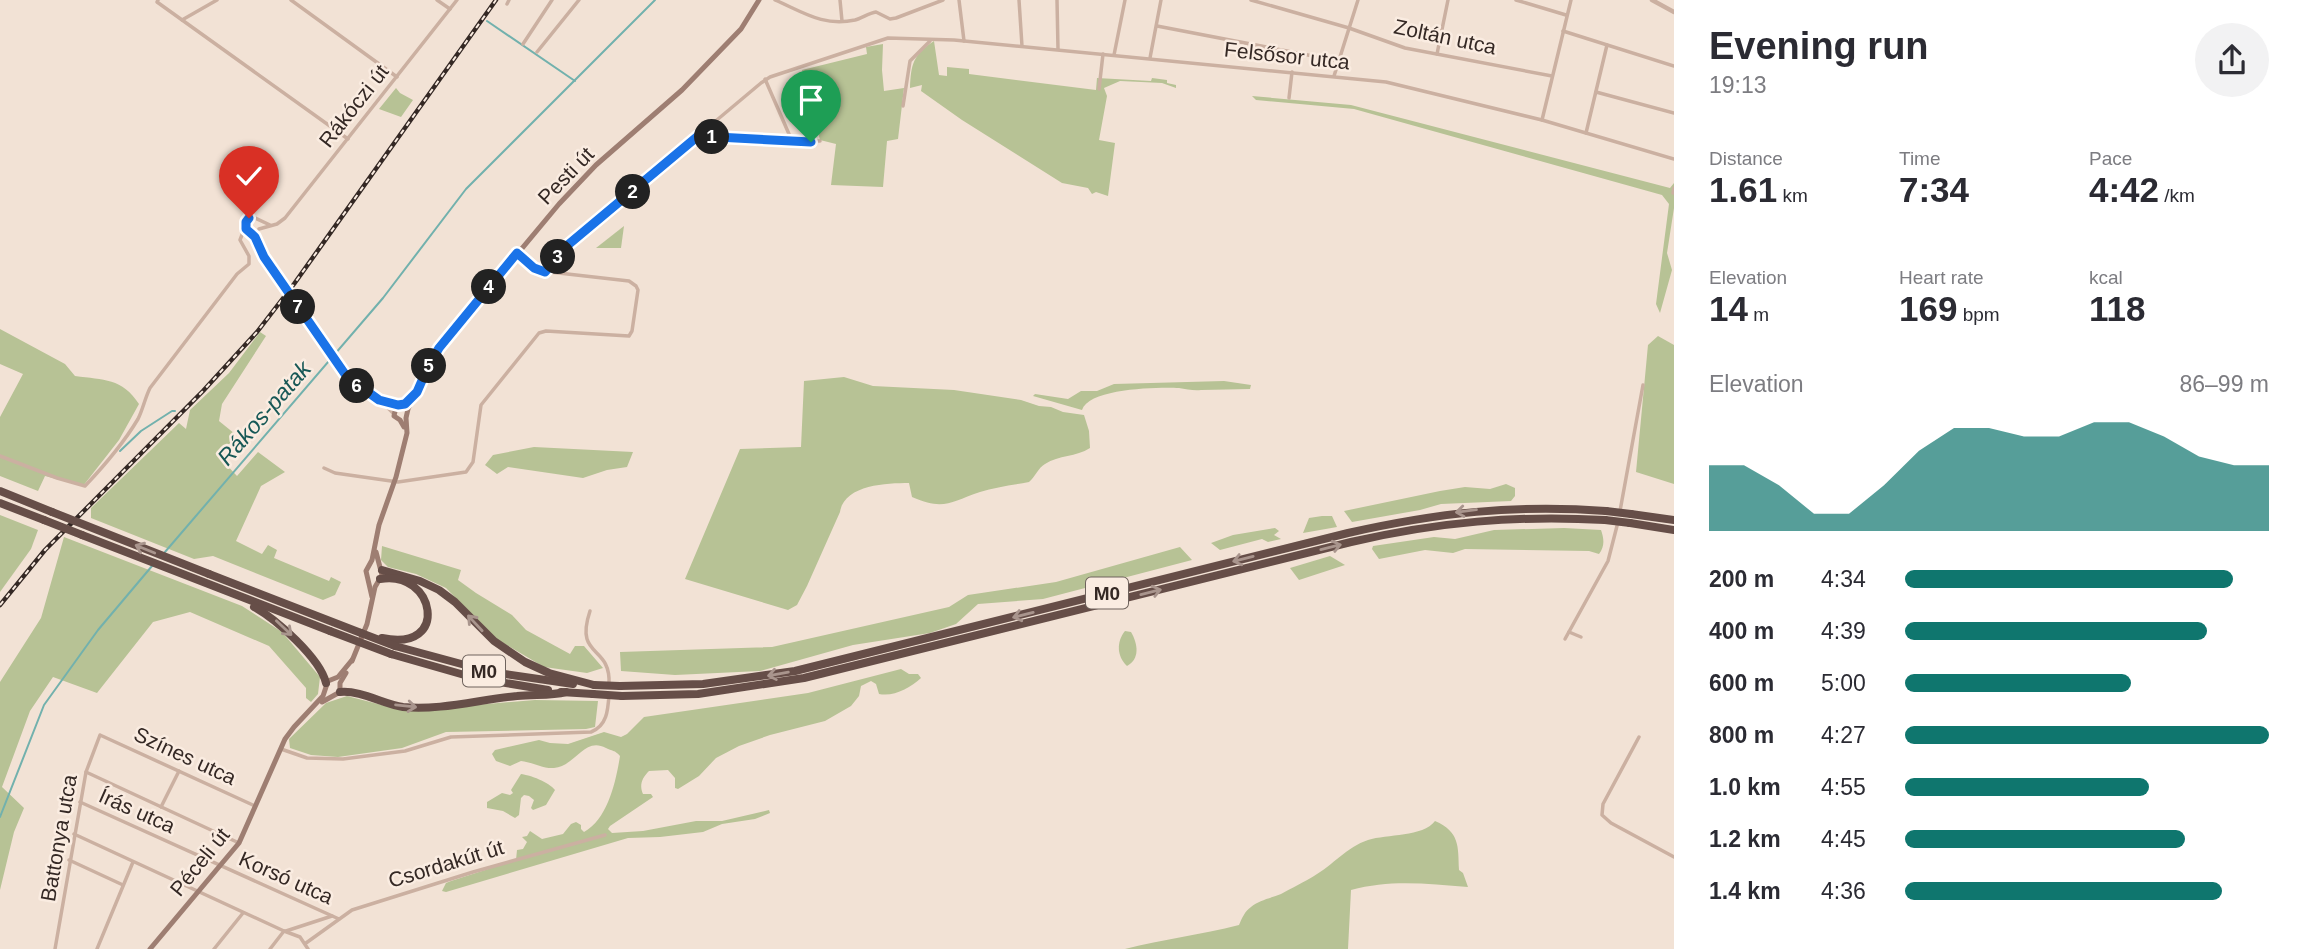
<!DOCTYPE html>
<html lang="en">
<head>
<meta charset="utf-8">
<style>
	:root { --surface:#fff; --page:#f2f2f3; --text:#2b2b33; --muted:#7c7c81; --accent:#0f766e }
	body { margin:0; font-family:Helvetica,sans-serif; background:var(--page); color:var(--text); height:100vh; display:flex; flex-direction:column; font-size:26px; white-space:nowrap }
	* { box-sizing:border-box; margin:0 }
	p { font-size:23px; color:var(--muted) }
	.icon { flex:none; width:38px; height:38px; fill:none; stroke:currentColor; stroke-width:2; stroke-linecap:round; stroke-linejoin:round }
	.map { position:relative; flex:1; overflow:hidden }
	.panel { display:flex; flex-direction:column; background:var(--surface); width:630px }
	.panel>* { flex:none }
	.pin { position:absolute; display:grid; place-items:center; width:60px; height:60px; color:#fff; margin:-72px -30px; border-radius:50% 50% 50% 0; rotate:-45deg; box-shadow:0 0 7px #0007 }
	.pin .icon { rotate:45deg }
	.km { position:absolute; width:35px; height:35px; margin:-18px; border-radius:50%; background:#222; color:#fff; font-size:19px; line-height:35px; text-align:center }
	.round { display:grid; place-items:center; flex:none; width:74px; height:74px; border-radius:37px; background:var(--page) }
	.headline { display:flex; align-items:center; justify-content:space-between; height:119px; padding:0 35px }
	h1 { font-size:38px; font-weight:700; line-height:52px }
	.figures { display:grid; grid-template-columns:repeat(3,1fr); gap:10px; height:119px; padding:7px 35px }
	.figures div { display:grid; align-content:center }
	.figures b { font-size:35px; font-weight:700 }
	.figures small { font-size:19px; font-weight:400 }
	.figures p { font-size:19px }
	.chart { height:196px; padding:14px 35px }
	.chart p { display:flex; justify-content:space-between }
	.chart svg { width:100%; height:126px; margin-top:7px; fill:var(--accent); opacity:.7 }
	ul { padding:0 35px; list-style:none; font-size:23px }
	li { display:grid; grid-template-columns:112px 84px 1fr; align-items:center; height:52px }
	li i { height:18px; border-radius:9px; background:var(--accent) }
	main { display:flex; flex:1; min-height:0 }
	.map>svg:first-child { display:block }
</style>
</head>
<body>
<main>
<div class="map">
<svg width="1674" height="949" viewBox="0 0 1674 949">
	<rect width="100%" height="100%" fill="#f2e2d5"/>
	<g fill="#b7c295">
		<path d="M934 41 939 75 947 76V67L969 69V74L1096 90 1097 78 1151 81 1152 78 1167 80V83L1176 85V88L1162 83 1120 81 1104 88 1107 96 1099 140 1115 143 1108 196 1096 192 1092 194 1088 188 1062 183 962 120 921 91 922 85 910 88C911 64 913 55 934 41Z"/>
		<path d="M883 44 882 70 884 91 904 88 898 139 887 141 883 187 831 185 836 144 820 140 802 70 867 54 866 47Z"/>
		<path d="M396 88 400 93 413 100 401 117 379 109Z"/>
		<path d="M1252 96 1351 105 1670 188 1674 183V208L1667 253 1672 270 1660 313 1656 304 1669 204 1662 195 1354 109 1256 100Z"/>
		<path d="M624 226 621 248H596Z"/>
		<path d="M0 329 65 364 75 376C104 380 122 378 139 404L119 440 83 486 45 476 38 491 0 476V417L23 374 0 364Z"/>
		<path d="M260 332 266 336 222 404 219 421 235 434 221 459 237 476 258 452 285 472 261 486 236 541 262 554 268 545 277 550 274 558 329 581 331 577 341 582 335 595 323 600 213 556 194 559 91 518V508L179 423 186 429 190 410 229 373Z"/>
		<path d="M1658 336 1674 345V484L1636 472 1648 345Z"/>
		<path d="M844 377 873 386 954 390 1021 400 1039 406 1051 407 1063 412 1084 415 1089 431 1090 448C1076 457 1059 455 1045 464 1038 468 1035 477 1029 482 1013 485 995 487 980 492 950 502 944 511 912 497L909 483C886 483 844 485 840 512L807 586 797 605 788 610 685 579 740 449 801 447 804 381Z"/>
		<path d="M1224 381 1251 385 1250 389C1234 389 1218 390 1201 390 1194 391 1186 389 1179 388 1159 387 1089 388 1082 410L1033 396 1035 394 1068 399 1081 391H1097L1114 384Z"/>
		<path d="M534 447 633 452 627 467 607 470 583 478 508 467 497 474 485 465 493 455Z"/>
		<path d="M1506 484 1515 488V496L1511 501 1441 504 1420 510 1352 522 1344 511 1440 491 1465 487 1490 489Z"/>
		<path d="M0 515 38 530 31 549 0 592Z"/>
		<path d="M1322 516H1332L1337 527 1303 533 1309 518Z"/>
		<path d="M1275 528 1279 531 1274 535 1281 539 1268 542 1262 539 1220 550 1211 543 1233 535Z"/>
		<path d="M1564 528 1601 530C1604 539 1605 546 1599 554L1589 551 1465 549 1453 553 1425 550 1379 559 1372 549 1373 546 1434 537 1455 539 1494 530Z"/>
		<path d="M64 537 242 606 282 632 320 677 318 694 311 702 306 698V688L269 646 190 612 153 622 97 693 53 677 30 711 2 787 24 808 14 832 0 890V682L41 618Z"/>
		<path d="M382 546 461 570 458 580 476 593 512 615 526 630 570 654 575 646H584L603 668 587 673 544 667 495 638 446 588 416 574 388 567 381 560Z"/>
		<path d="M1180 547 1192 560 1043 599 978 604 956 624 930 633 853 645 760 671 675 675 621 671 620 652 772 647 949 607 968 595 1056 582Z"/>
		<path d="M1330 556 1345 565 1299 580 1290 568Z"/>
		<path d="M1125 631 1131 632C1138 644 1140 659 1127 666 1117 657 1116 642 1125 631Z"/>
		<path d="M901 669 909 674H918L921 678C910 688 894 697 879 694L876 684 871 681 861 686 859 696 851 706 825 721 770 735 739 746 716 758 699 776 678 789 675 788V778L668 770 649 771C642 778 639 785 643 794H651L653 797 610 826 608 829 612 833 643 831 696 821H722L769 810 770 813 755 819 722 824 703 832 660 837 628 838 446 892 442 891 446 883 451 881 516 860 517 850 523 849 527 842 522 837 527 836 530 831 542 839 563 834 571 824 576 822 581 825V829L584 832C608 819 616 781 620 756 615 750 612 751 606 748 584 736 576 766 554 768 543 769 532 762 521 761L510 766 496 761 492 754 495 750 539 740 550 743 568 744 604 732 621 737 627 734 644 717 808 693Z"/>
		<path d="M347 696 405 711 535 700 598 701 595 727 586 729 446 732 402 748 338 757 311 755 290 748 289 739 326 703Z"/>
		<path d="M521 774C530 775 549 782 555 790L546 805 533 810 531 808 534 800 529 796 524 795 521 798 519 815 515 818 503 811 487 808V802L502 793 510 795 513 793 511 790Z"/>
		<path d="M1435 821C1460 832 1458 846 1459 870L1463 873 1468 887C1428 884 1391 879 1351 890L1348 949H1125C1163 939 1201 935 1239 925 1242 918 1245 911 1251 907 1259 900 1271 898 1281 894 1290 889 1306 881 1314 876 1333 865 1347 847 1368 840 1387 834 1423 837 1435 821Z"/>
	</g>
	<g fill="none" stroke-linecap="round" stroke-linejoin="round">
		<g stroke="#72b1ad" stroke-width="2">
			<path d="M487 21 575 81"/>
			<path d="M120 451 141 431 172 411H175"/>
			<path d="M165 552 383 298 466 189 655 0"/>
			<path d="M0 817 44 705 98 630 152 566"/>
		</g>
		<g stroke="#cbb0a1" stroke-width="3.5">
			<path d="M158 0 157 2 348 139"/>
			<path d="M291 0 397 77"/>
			<path d="M437 0 450 9"/>
			<path d="M775 0C803 12 823 27 855 20 862 18 869 13 876 12L890 19 896 18 943 0"/>
			<path d="M840 0 842 21"/>
			<path d="M959 0 964 41"/>
			<path d="M1019 0 1022 46"/>
			<path d="M1057 0 1058 49"/>
			<path d="M1251 0 1349 28 1405 48 1552 76"/>
			<path d="M1516 0 1566 15"/>
			<path d="M507 4 509 0"/>
			<path d="M182 20 217 0"/>
			<path d="M1157 26 1339 61"/>
			<path d="M1563 31 1674 66"/>
			<path d="M523 44 552 0"/>
			<path d="M537 52 579 0"/>
			<path d="M1437 54 1448 0"/>
			<path d="M1114 55 1125 0"/>
			<path d="M1150 58 1161 0"/>
			<path d="M1334 76 1358 0"/>
			<path d="M765 79 792 141"/>
			<path d="M1099 89 1103 54"/>
			<path d="M1596 92 1674 113"/>
			<path d="M1289 98 1292 72"/>
			<path d="M903 106 910 61 930 41"/>
			<path d="M1542 120 1571 0"/>
			<path d="M1586 133 1607 45"/>
			<path d="M700 137 820 141"/>
			<path d="M1673 193 1674 188"/>
			<path d="M270 225 253 217 247 220 245 225 247 230 255 237 264 257 281 282"/>
			<path d="M259 229 277 224 285 218 457 0"/>
			<path d="M545 272 569 244 761 83 770 77 888 38 954 40 1386 82 1542 120 1674 159"/>
			<path d="M293 300C319 338 346 397 397 405"/>
			<path d="M383 403 393 413"/>
			<path d="M0 456 57 478 85 486C105 465 123 444 138 419 143 409 145 398 150 388L237 274 249 264V256L240 240 245 227"/>
			<path d="M324 468 335 473 398 482 466 472 473 462 481 405 539 333 546 331 629 336 632 331 638 290 636 286 629 281 541 271 534 268 517 253"/>
			<path d="M1620 511 1643 385"/>
			<path d="M590 611C574 659 611 644 609 684"/>
			<path d="M1569 632 1581 637"/>
			<path d="M1565 639 1608 561 1618 522"/>
			<path d="M1639 737 1603 804 1602 815 1611 823 1674 857"/>
			<path d="M281 749 307 758 343 759 405 751 451 737 591 732C607 726 608 710 609 695"/>
			<path d="M86 772 239 843"/>
			<path d="M80 802 339 919"/>
			<path d="M161 807 179 771"/>
			<path d="M74 834 284 931 300 937 308 949"/>
			<path d="M69 860 123 885"/>
			<path d="M286 931 332 916"/>
			<path d="M306 943 352 910 473 872 605 835"/>
			<path d="M55 949 86 772 100 735 255 806"/>
			<path d="M97 949 133 862"/>
			<path d="M214 949 243 913"/>
			<path d="M270 949 284 931"/>
		</g>
		<path stroke="#cbb0a1" stroke-width="4.5" d="M1652 0 1674 12"/>
		<g stroke="#9e7e72" stroke-width="5">
			<path d="M404 427 400 420 394 416 396 407 405 404 413 397"/>
			<path d="M372 597 366 571 372 560 379 525 396 477 407 433 406 418 408 409 427 369 439 348 559 204 596 165 682 90 741 29 759 0"/>
			<path d="M352 661 367 624 375 587 382 575 376 552"/>
			<path d="M322 702 340 692V683L346 673"/>
			<path d="M150 949 239 843 285 739 294 727 323 696 328 681 338 677 352 660"/>
		</g>
		<g stroke="#664e48" stroke-width="8">
			<path d="M0 491 52 512"/>
			<path d="M0 503 44 520"/>
			<path d="M1631 514 1674 520"/>
			<path d="M1630 523 1674 530"/>
			<path d="M82 535 330 631"/>
			<path d="M382 570 420 581 439 590 455 602 494 641 525 662 549 673 594 685"/>
			<path d="M209 574 361 633"/>
			<path d="M380 579C435 569 451 653 382 638"/>
			<path d="M254 607C276 619 320 658 326 683"/>
			<path d="M395 646 491 672 573 684"/>
			<path d="M391 654 475 678 548 690"/>
			<path d="M620 686 703 684 795 671 1348 533C1437 513 1515 504 1606 511"/>
			<path d="M340 692C361 690 383 704 403 707 439 711 482 699 517 696 534 694 550 696 566 692"/>
			<path d="M561 692 593 694"/>
			<path d="M622 696 698 694 804 678 1351 542C1438 522 1516 515 1605 520"/>
		</g>
		<defs>
			<path id="rail" d="M0 605 45 550 203 391 257 332 294 284 496 0"/>
		</defs>
		<use href="#rail" stroke="#342824" stroke-width="4.5"/>
		<use href="#rail" stroke="#faece1" stroke-width="2" stroke-dasharray="5" stroke-linecap="butt"/>
		<path stroke="#cbb0a1" stroke-width="3.5" d="M281 282 293 300"/>
		<g stroke="#664e48" stroke-width="8">
			<path d="M1606 511 1631 514"/>
			<path d="M52 512 209 574"/>
			<path d="M44 520 82 535"/>
			<path d="M1605 520 1630 523"/>
			<path d="M330 631 391 654"/>
			<path d="M361 633 395 646"/>
			<path d="M594 685 620 686"/>
			<path d="M593 694 622 696"/>
		</g>
	</g>
	<defs><path id="oneway-shaft" d="M-6 0H5M1.5-3L5.5 0L1.5 3" fill="none" stroke-width="1.6" stroke-linecap="round" stroke-linejoin="round" transform="scale(1.75)"/></defs>
	<g stroke="#a9958d">
		<use href="#oneway-shaft" transform="translate(1466 511) rotate(173)"/>
		<use href="#oneway-shaft" transform="translate(1331 547) rotate(-14)"/>
		<use href="#oneway-shaft" transform="translate(145 549) rotate(-158)"/>
		<use href="#oneway-shaft" transform="translate(1243 559) rotate(166)"/>
		<use href="#oneway-shaft" transform="translate(1151 592) rotate(-14)"/>
		<use href="#oneway-shaft" transform="translate(1023 615) rotate(166)"/>
		<use href="#oneway-shaft" transform="translate(475 623) rotate(-133)"/>
		<use href="#oneway-shaft" transform="translate(284 628) rotate(43)"/>
		<use href="#oneway-shaft" transform="translate(778 674) rotate(170)"/>
		<use href="#oneway-shaft" transform="translate(406 706) rotate(6)"/>
	</g>
	<g fill="none" stroke-linecap="round" stroke-linejoin="round">
		<defs>
			<path id="route" d="M249 218 246 222V229L255 237 264 257 347 377 379 400 398 405 405 404 417 392 427 369 439 348 517 253 534 268 545 272 569 244 698 136 811 142"/>
		</defs>
		<use href="#route" stroke="#fff" stroke-width="14"/>
		<use href="#route" stroke="#1a73e8" stroke-width="9"/>
	</g>
	<g text-anchor="middle" stroke-width="5" stroke-linejoin="round" paint-order="stroke">
		<g fill="#faece1" stroke="#6f635d" stroke-width="2">
			<rect x="1086" y="577.5" width="42" height="31" rx="5"/>
			<rect x="463" y="655.5" width="42" height="31" rx="5"/>
		</g>
		<g font-size="19" font-weight="bold" fill="#342824">
			<text x="1107" y="600">M0</text>
			<text x="484" y="678">M0</text>
		</g>
		<g font-size="21" fill="#342824" stroke="#faece1">
			<text transform="translate(1445 37) rotate(12)" y="7">Zoltán utca</text>
			<text transform="translate(1287 56) rotate(6)" y="7">Felsősor utca</text>
			<text transform="translate(354 106) rotate(-52)" y="7">Rákóczi út</text>
			<text transform="translate(566 176) rotate(-46)" y="7">Pesti út</text>
			<text transform="translate(185 756) rotate(25)" y="7">Színes utca</text>
			<text transform="translate(137 811) rotate(24)" y="7">Írás utca</text>
			<text transform="translate(59 838) rotate(-80)" y="7">Battonya utca</text>
			<text transform="translate(200 862) rotate(-51)" y="7">Péceli út</text>
			<text transform="translate(446 864) rotate(-17)" y="7">Csordakút út</text>
			<text transform="translate(286 878) rotate(24)" y="7">Korsó utca</text>
		</g>
		<g font-size="23" font-style="italic" fill="#175856" stroke="#faece1">
			<text transform="translate(264 413) rotate(-49)" y="8">Rákos-patak</text>
		</g>
	</g>
</svg>
<div class="pin" style="left:811px;top:142px;background:#1e9e55"><svg class="icon" aria-label="arrive" viewBox="0 0 24 24"><path d="M6 21V4h12l-3 4 3 4H6"/></svg></div>
<div class="pin" style="left:249px;top:218px;background:#d93025"><svg class="icon" aria-label="check" viewBox="0 0 24 24"><path d="M5 12l5 5 9-10"/></svg></div>
<b class="km" style="left:712px;top:137px">1</b>
<b class="km" style="left:633px;top:192px">2</b>
<b class="km" style="left:558px;top:257px">3</b>
<b class="km" style="left:489px;top:287px">4</b>
<b class="km" style="left:429px;top:366px">5</b>
<b class="km" style="left:357px;top:386px">6</b>
<b class="km" style="left:298px;top:307px">7</b>
</div>
<section class="panel">
<div class="headline"><div><h1>Evening run</h1><p>19:13</p></div><a class="round"><svg class="icon" aria-label="share" viewBox="0 0 24 24"><path d="M12 15V3M7 8l5-5 5 5M5 13v7h14v-7"/></svg></a></div>
<div class="figures">
<div><p>Distance</p><b>1.61<small> km</small></b></div>
<div><p>Time</p><b>7:34</b></div>
<div><p>Pace</p><b>4:42<small> /km</small></b></div>
</div>
<div class="figures">
<div><p>Elevation</p><b>14<small> m</small></b></div>
<div><p>Heart rate</p><b>169<small> bpm</small></b></div>
<div><p>kcal</p><b>118</b></div>
</div>
<div class="chart"><p><span>Elevation</span>86–99 m</p>
<svg viewBox="0 0 160 44" preserveAspectRatio="none"><path d="M0 44V21L10 21L20 28L30 38L40 38L50 28L60 16L70 8L80 8L90 11L100 11L110 6L120 6L130 11L140 18L150 21L160 21V44z"/></svg>
</div>
<ul>
<li><b>200 m</b>4:34<i style="width:90%"></i></li>
<li><b>400 m</b>4:39<i style="width:83%"></i></li>
<li><b>600 m</b>5:00<i style="width:62%"></i></li>
<li><b>800 m</b>4:27<i style="width:100%"></i></li>
<li><b>1.0 km</b>4:55<i style="width:67%"></i></li>
<li><b>1.2 km</b>4:45<i style="width:77%"></i></li>
<li><b>1.4 km</b>4:36<i style="width:87%"></i></li>
</ul>
</section>
</main>
</body>
</html>
